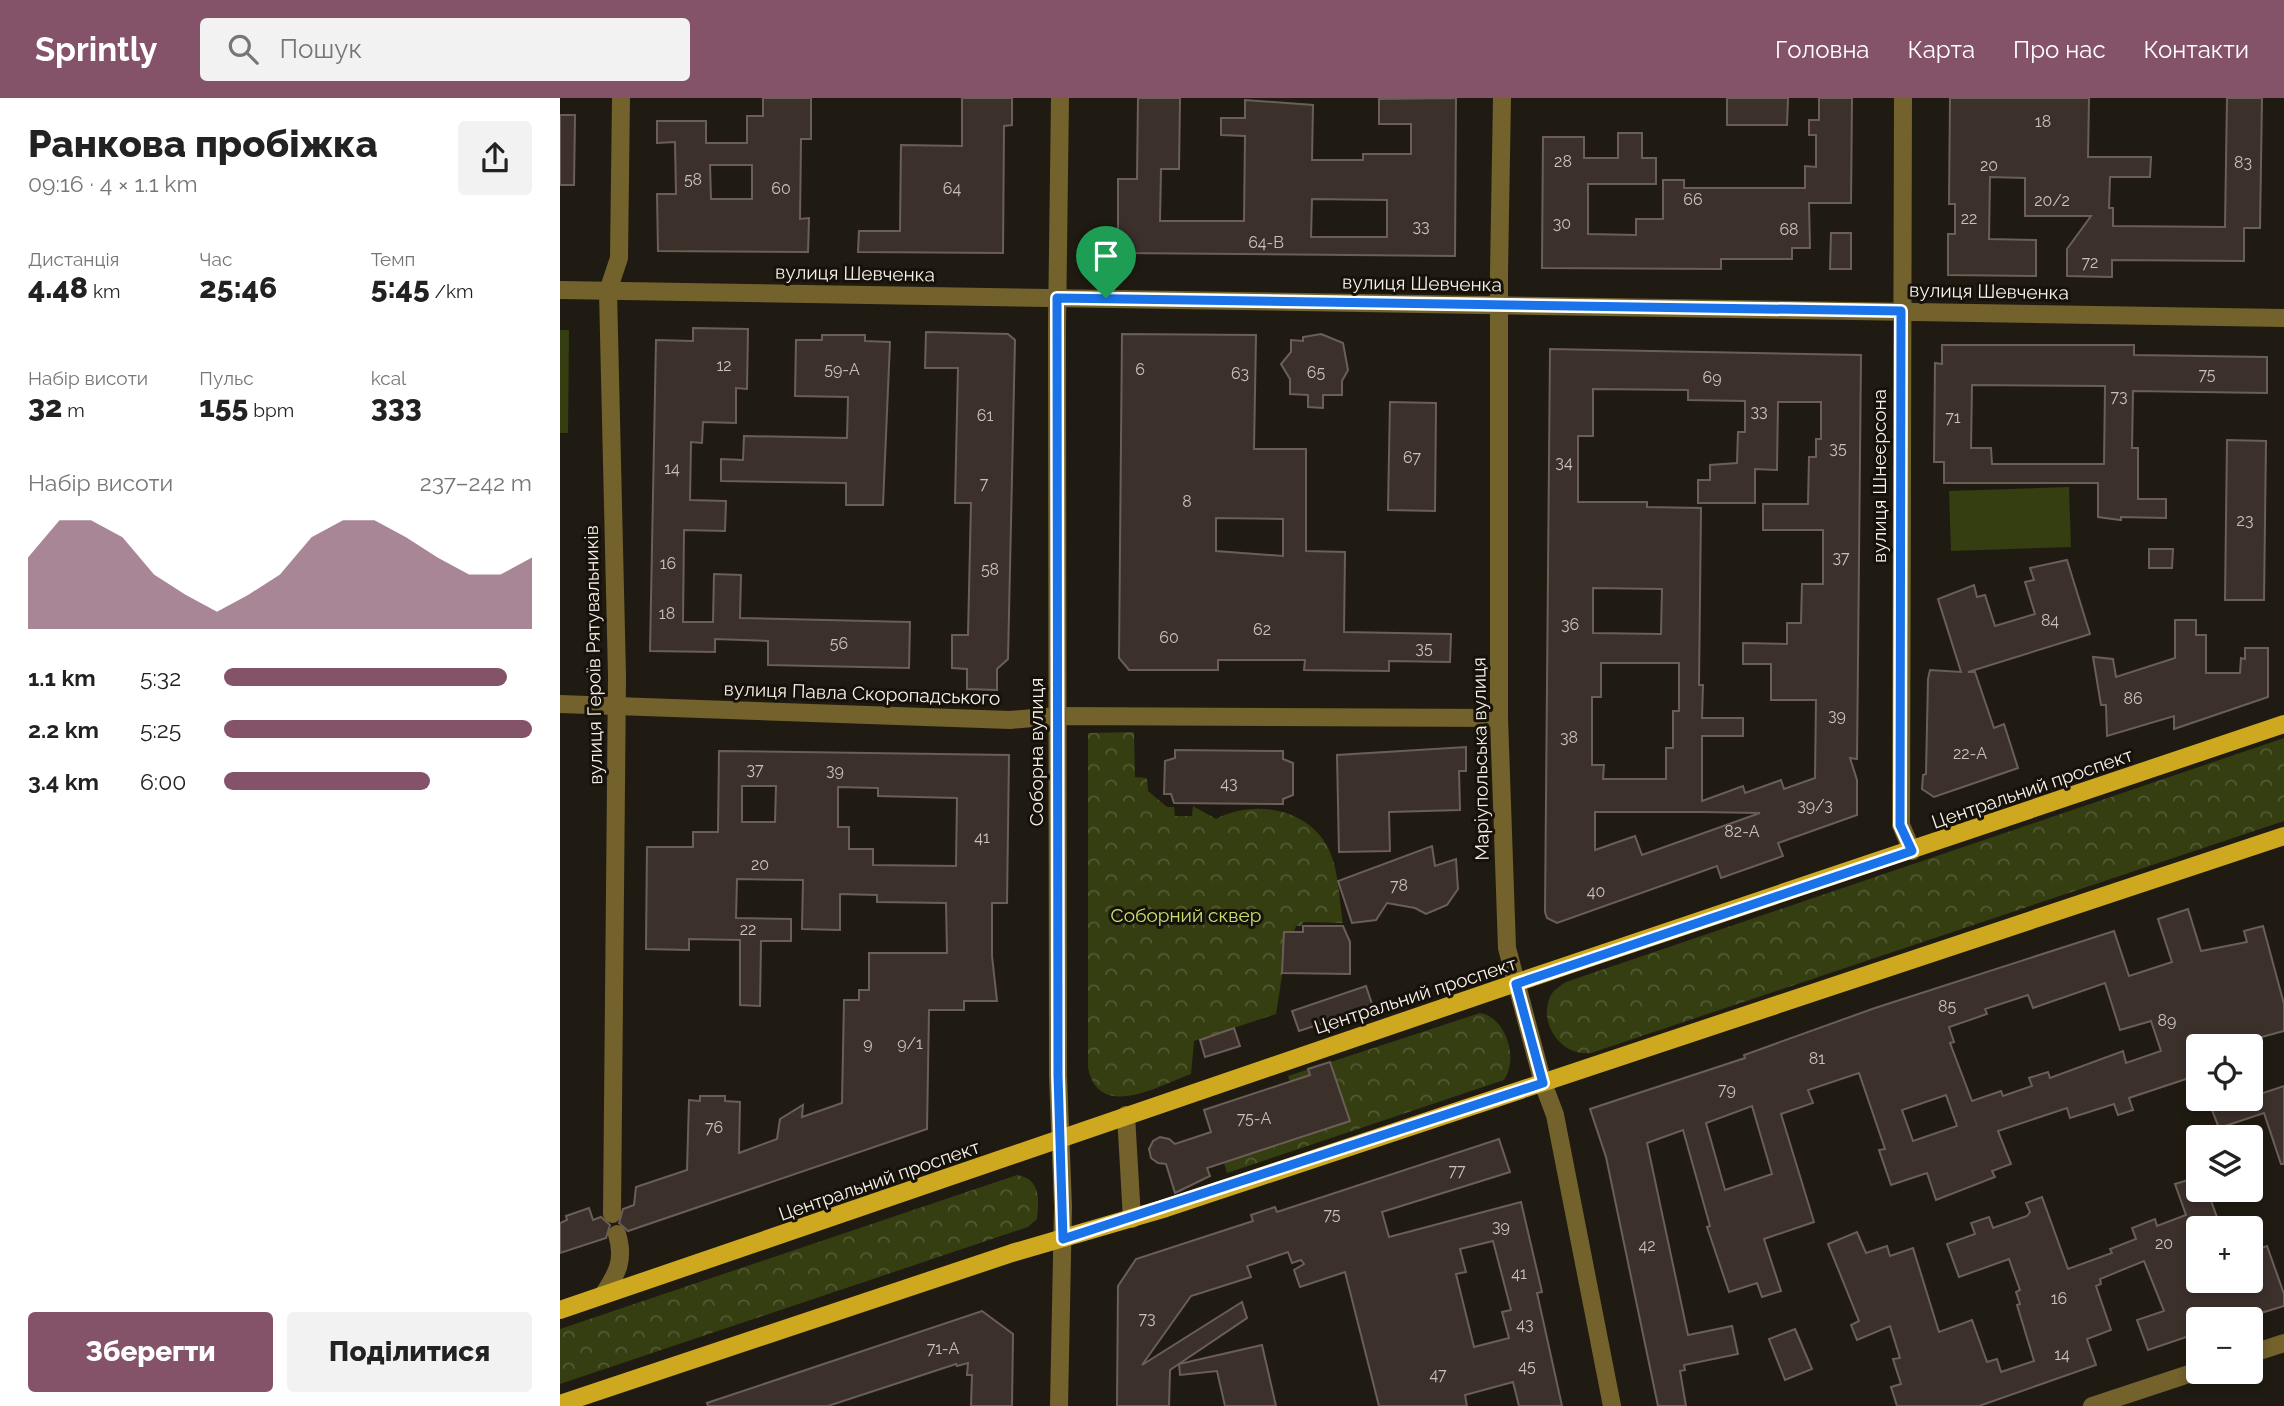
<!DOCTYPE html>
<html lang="uk">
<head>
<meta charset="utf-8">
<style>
	:root { --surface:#fff; --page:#f2f2f2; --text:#222; --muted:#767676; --accent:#84536a }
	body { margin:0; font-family:Raleway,sans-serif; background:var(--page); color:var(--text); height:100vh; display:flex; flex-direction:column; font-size:26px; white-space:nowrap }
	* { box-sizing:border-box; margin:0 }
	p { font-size:23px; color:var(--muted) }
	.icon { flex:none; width:38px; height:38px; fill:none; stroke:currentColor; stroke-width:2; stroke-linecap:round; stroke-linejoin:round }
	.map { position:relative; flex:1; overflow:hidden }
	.side { display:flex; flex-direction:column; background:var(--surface); width:560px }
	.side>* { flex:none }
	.controls { position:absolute; left:1626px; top:936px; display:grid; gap:14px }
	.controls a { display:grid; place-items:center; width:77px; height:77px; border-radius:7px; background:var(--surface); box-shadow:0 4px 10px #0003; font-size:35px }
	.pin { position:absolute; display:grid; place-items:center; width:60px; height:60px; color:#fff; margin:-72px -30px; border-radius:50% 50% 50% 0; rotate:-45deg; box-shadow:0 0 7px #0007 }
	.pin .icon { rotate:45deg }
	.round { display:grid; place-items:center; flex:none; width:74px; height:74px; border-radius:7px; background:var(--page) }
	.headline { display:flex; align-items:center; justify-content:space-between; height:119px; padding:0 28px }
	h1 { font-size:38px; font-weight:800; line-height:52px }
	.figures { display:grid; grid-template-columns:repeat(3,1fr); gap:10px; height:119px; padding:7px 28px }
	.figures div { display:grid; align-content:center }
	.figures b { font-size:30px; font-weight:800 }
	.figures small { font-size:19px; font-weight:400 }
	.figures p { font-size:19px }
	.chart { height:196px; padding:14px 28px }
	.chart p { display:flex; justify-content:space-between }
	.chart svg { width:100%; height:126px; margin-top:7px; fill:var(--accent); opacity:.7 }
	.cta { display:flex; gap:14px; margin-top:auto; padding:14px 28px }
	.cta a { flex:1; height:80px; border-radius:7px; background:var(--accent); color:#fff; font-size:28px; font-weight:800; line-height:80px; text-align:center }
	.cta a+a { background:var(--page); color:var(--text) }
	ul { padding:0 28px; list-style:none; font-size:23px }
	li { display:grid; grid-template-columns:112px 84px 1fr; align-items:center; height:52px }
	li i { height:18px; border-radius:9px; background:var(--accent) }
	header { display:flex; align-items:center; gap:42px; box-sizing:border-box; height:98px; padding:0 35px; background:var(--accent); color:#fff }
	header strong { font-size:33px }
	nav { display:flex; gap:38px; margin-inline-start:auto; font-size:24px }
	.search { width:490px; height:63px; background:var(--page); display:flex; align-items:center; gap:18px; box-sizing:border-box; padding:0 24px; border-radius:7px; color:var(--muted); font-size:26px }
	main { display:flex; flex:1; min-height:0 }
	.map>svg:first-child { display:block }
</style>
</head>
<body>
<header>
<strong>Sprintly</strong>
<div class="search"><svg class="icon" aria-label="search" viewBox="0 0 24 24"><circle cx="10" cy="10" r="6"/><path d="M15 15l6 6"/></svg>Пошук</div>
<nav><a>Головна</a><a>Карта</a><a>Про нас</a><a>Контакти</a></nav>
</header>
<main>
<section class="side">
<div class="headline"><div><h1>Ранкова пробіжка</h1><p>09:16 · 4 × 1.1 km</p></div><a class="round"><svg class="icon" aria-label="share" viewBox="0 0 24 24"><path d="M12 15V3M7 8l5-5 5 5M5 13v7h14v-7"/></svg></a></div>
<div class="figures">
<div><p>Дистанція</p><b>4.48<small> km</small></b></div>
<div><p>Час</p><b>25:46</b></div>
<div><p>Темп</p><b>5:45<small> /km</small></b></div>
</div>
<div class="figures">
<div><p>Набір висоти</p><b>32<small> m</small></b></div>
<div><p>Пульс</p><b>155<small> bpm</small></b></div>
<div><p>kcal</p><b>333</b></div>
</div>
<div class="chart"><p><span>Набір висоти</span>237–242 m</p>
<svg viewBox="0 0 160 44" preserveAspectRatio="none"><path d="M0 44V19L10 6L20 6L30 12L40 25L50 32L60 38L70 32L80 25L90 12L100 6L110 6L120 12L130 19L140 25L150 25L160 19V44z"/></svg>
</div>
<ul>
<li><b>1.1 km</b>5:32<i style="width:92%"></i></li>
<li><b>2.2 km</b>5:25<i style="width:100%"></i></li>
<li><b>3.4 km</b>6:00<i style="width:67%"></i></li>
</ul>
<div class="cta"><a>Зберегти</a><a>Поділитися</a></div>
</section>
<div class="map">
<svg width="1724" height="1308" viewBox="0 0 1724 1308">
	<defs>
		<pattern id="park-crowns" width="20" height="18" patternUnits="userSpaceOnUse" patternTransform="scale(1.75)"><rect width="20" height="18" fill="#343e10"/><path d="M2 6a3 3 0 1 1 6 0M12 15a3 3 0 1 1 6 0" fill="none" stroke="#525a33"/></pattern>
	</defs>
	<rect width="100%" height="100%" fill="#201b12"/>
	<g fill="#343e10">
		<path d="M0 232H9L8 335H0Z"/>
		<path d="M1509 389 1511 449 1391 453 1389 393Z"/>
	</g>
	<g fill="url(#park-crowns)">
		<path d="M574 634 575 679 587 680 588 693 607 709H614L615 718H632L633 708 656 721C692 702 744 709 766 746 779 768 779 801 783 825L743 824 742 828H736L734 834H724L722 878 716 916 634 943 631 976C598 988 539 1023 528 970V635Z"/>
		<path d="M1724 640V723L1031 955C1002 959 978 926 990 899 993 892 1000 888 1006 884Z"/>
		<path d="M920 915C946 919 959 961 944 982L667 1075 664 1065 748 1037 728 978Z"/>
		<path d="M457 1077C481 1081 479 1102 477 1121L468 1129 0 1286V1231Z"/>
	</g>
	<g fill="#3c302b" stroke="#6b5e59" stroke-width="2" fill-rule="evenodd">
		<path d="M203 0H251V41H241L240 121 249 120 248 154 98 153 97 96H116L115 44 97 45V23H146V45H187V18H203ZM150 67H192V101H151Z"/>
		<path d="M402 0H452V27L444 28 443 155 298 154 299 133H340L341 47 402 48Z"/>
		<path d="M578 0H620L619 71H601L600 123H684L685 38 661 37V20H685V2L753 7 752 62H803V56H851V26H819V1L896 0 895 158 558 155V81H577ZM752 101 827 102V139H751Z"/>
		<path d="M1167 0H1228L1227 27H1167Z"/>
		<path d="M1259 0H1292L1291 105H1249L1250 150H1232V161H1161V171L982 170 983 39H1024V60H1058V35H1082V60H1096V86H1028V136L1076 137V121H1103V82H1124V90H1245V68L1256 69V37H1249V22H1259Z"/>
		<path d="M1390 0H1529L1528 59H1591L1590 79H1550L1549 110H1553V128L1665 129 1667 0H1702L1700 130H1684V163L1552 162V179L1507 178V151L1531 118H1465V80L1430 79 1429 141 1476 142V178L1388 177V136H1395V106H1389Z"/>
		<path d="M0 17H15L14 87H0Z"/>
		<path d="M1271 135H1291V171H1270Z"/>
		<path d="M133 230 188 231 187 291 176 290V325L143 324 142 345 131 344 130 402 166 403 165 433 124 432 123 524H153L154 476 181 477 180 520 350 524 349 570 208 567V543L155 541V554L90 553 96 242 133 243Z"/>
		<path d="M366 234 448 236 455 242 448 561 437 571V592L407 591V571L392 570V537H408L411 405H395L398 270H365Z"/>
		<path d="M562 236 696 237 694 351H746V453L785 454 784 534 891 536 890 564 829 563V573L744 572 745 562H658V572H569L559 560ZM656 420 723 421V458L656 453Z"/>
		<path d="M761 236 783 245 788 272 782 283V297H763V310L748 309V297L730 296V281L721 266 731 254V242L743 243V239Z"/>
		<path d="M262 237H305V243L330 244 323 407H286V385L161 383V361L183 362 184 338 287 340 288 299 235 298 236 242H262Z"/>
		<path d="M1382 247H1574V257L1707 259V295L1573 293 1572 350H1578V401H1606V420L1561 419V422L1538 419V385H1384V364H1374L1375 265 1382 266ZM1412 287 1545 288 1544 366H1432L1431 350H1411Z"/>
		<path d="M990 251 1301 257 1297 661 1290 660 1297 682V717L1218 745 1223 758 1161 780 1157 768 997 825 987 820 985 814ZM1033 291 1128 292V302L1185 303V334H1178L1177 365 1150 367V382H1138V405H1195V371L1217 372 1218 304H1261V341H1256V359H1249L1248 406H1203V432H1263V486H1242L1241 525H1227V546L1183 545V566H1211V602H1256L1255 680 1224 691 1221 682 1185 695 1183 688 1142 703V638H1183V620H1142L1143 587H1139L1141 410 1087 409V404H1018V338H1033ZM1033 490 1102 491 1101 536 1033 535ZM1041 565H1119V613H1113V650H1106V681H1043L1044 667H1032V599H1041ZM1035 714H1142L1200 715 1082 757 1075 738 1035 752Z"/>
		<path d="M830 304 876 305 875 413 828 412Z"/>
		<path d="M1667 342 1706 343 1704 502H1665Z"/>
		<path d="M1589 451H1613L1612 470H1589Z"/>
		<path d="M1507 462 1530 536 1408 574H1415L1434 630 1444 626 1458 670 1374 699 1362 691 1363 677 1366 676 1368 581 1370 572 1401 574 1378 501 1414 487 1417 499 1425 497 1435 528 1475 516 1465 484 1474 482 1470 470Z"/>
		<path d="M1615 522H1636V537H1646V575H1680L1681 560 1685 561V550H1708V599L1614 631V618L1547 638 1546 607H1541L1533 559 1553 561 1556 579 1615 560Z"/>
		<path d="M906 649V673H899L900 712 829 714 830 753 779 754 777 657Z"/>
		<path d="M615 652 723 653V661L733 665V697L723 701V706L614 705 611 696H604L605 663 615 660Z"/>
		<path d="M159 653 449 657 447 805H432V858L437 903H404V912H369L367 1031 68 1133 59 1125 63 1111 74 1107 76 1089 127 1072 129 1002 140 1003V998H165V1003L180 1004 179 1055 217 1041 220 1021 243 1007 242 1019 282 1005 284 902H299V892H309V855H387L386 805 317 804V797L280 796V832L242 831 243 782 177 781 176 820 231 821V843H201L200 908 180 907V842L129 841V852L86 851 87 749H133V734H158ZM182 688H216L215 724H182ZM278 689 318 690V698L397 700 396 768 313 767V751H289V729H278Z"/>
		<path d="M872 748 875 768 896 761 898 791 887 807 866 816 855 810 827 805 816 822 792 825 778 783Z"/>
		<path d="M1628 811 1641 853 1687 844 1684 833 1703 828 1724 906V933L1683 944 1684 948H1632L1638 977 1569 1000 1573 1012 1558 1017 1554 1006 1510 1020 1507 1010 1438 1033 1451 1066 1432 1073 1435 1079 1376 1102 1367 1075 1331 1087 1319 1052 1325 1051 1299 975 1248 992 1253 1005 1221 1016 1254 1124 1204 1141 1221 1193 1202 1199 1197 1185 1169 1194 1147 1129 1150 1128 1123 1032 1087 1045 1128 1237 1172 1228 1178 1256 1124 1267 1125 1272 1120 1273 1126 1308H1098L1046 1059 1030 1011 1185 960 1184 957 1315 910 1554 833 1569 878 1612 864 1598 821ZM1545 885 1560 932 1591 923 1601 953 1566 965 1563 953 1490 980 1488 974 1469 980 1472 988 1443 998 1441 993 1412 1003 1390 945 1394 944 1389 929 1427 916 1425 911 1468 897 1473 910ZM1386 997 1397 1028 1353 1043 1342 1012ZM1192 1008 1212 1076 1165 1092 1146 1025Z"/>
		<path d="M743 828H783L790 844V876L722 875 724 834H743Z"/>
		<path d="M806 888 813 909 739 933 732 913Z"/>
		<path d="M674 930 680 948 645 959 640 942Z"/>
		<path d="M770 964 790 1023 647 1070 650 1078 615 1095 606 1066 598 1065 591 1060 589 1051 593 1043 600 1039 609 1041 615 1046 651 1034 644 1012 750 977 748 971Z"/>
		<path d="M1724 988V1066H1721L1704 1015 1659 1030 1652 1012Z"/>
		<path d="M939 1041 950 1074 822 1114 829 1139 961 1104 982 1194 977 1195 1002 1308H959L953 1284 905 1297 907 1308H819L785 1174 740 1189 734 1172 744 1166 741 1162 732 1165 728 1154 687 1168 691 1179 631 1198 582 1267 682 1204 687 1220 610 1272 609 1308H557L558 1188 576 1161 693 1123 691 1117 715 1109 717 1114ZM933 1143 951 1212 942 1214 949 1240 914 1249 896 1176 906 1174 900 1151Z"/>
		<path d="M1638 1079V1092H1647L1661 1130H1638V1183H1690V1154L1707 1148 1724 1196V1208L1678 1222H1638V1235L1588 1252 1577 1222 1604 1213 1584 1163 1540 1181 1541 1186 1536 1188 1551 1232 1527 1241 1536 1267 1419 1308H1337L1331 1289 1341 1286 1333 1261 1340 1260 1330 1228 1297 1242 1291 1227 1299 1223 1268 1146 1297 1134 1306 1155 1327 1148 1330 1158 1353 1150 1379 1234 1412 1222 1427 1264 1437 1261 1441 1274 1474 1263 1457 1207 1460 1206 1456 1194 1460 1192 1449 1161 1399 1179 1387 1146 1415 1136 1411 1125 1429 1119 1433 1130 1467 1118 1470 1114 1466 1105 1482 1099 1508 1171 1552 1155 1550 1151 1576 1141 1572 1130 1595 1121 1597 1128 1626 1117 1615 1086Z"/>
		<path d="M29 1110 33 1122 41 1119 50 1127 46 1140 0 1155V1125L7 1122 6 1118Z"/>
		<path d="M422 1213 453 1236 452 1308H411L412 1277H407L408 1265 397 1268 396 1266 268 1308H148L147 1305Z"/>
		<path d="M1235 1231 1252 1271 1225 1282 1209 1241Z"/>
		<path d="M702 1247 716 1308H665L657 1273 620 1277 619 1266Z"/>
	</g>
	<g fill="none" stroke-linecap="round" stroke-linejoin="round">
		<g stroke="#73622b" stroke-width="18">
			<path d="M942 0 939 174V620L947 850 983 985 995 1017 1052 1308"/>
			<path d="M1343 0 1341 727 1352 753"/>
			<path d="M0 192 1724 220"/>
			<path d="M0 606 450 622 497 618 939 620"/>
			<path d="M566 1017 572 1121"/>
			<path d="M52 1116 57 578 48 193 59 160 61 0"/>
			<path d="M43 1197C57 1176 65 1162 57 1136"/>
			<path d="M1690 1256 1724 1245"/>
			<path d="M499 1308 503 1109 498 977 497 228 500 0"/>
			<path d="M1532 1308 1638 1273"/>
		</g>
		<g stroke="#cea920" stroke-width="18">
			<path d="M0 1212C574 1016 1148 817 1724 626"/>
			<path d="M0 1306 452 1155 606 1110 1724 738"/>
		</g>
	</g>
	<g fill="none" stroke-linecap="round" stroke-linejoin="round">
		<defs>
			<path id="route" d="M497 200 1341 213 1340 727 1352 753 956 886 983 985 503 1141 498 977Z"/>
		</defs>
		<use href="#route" stroke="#fff" stroke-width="14"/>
		<use href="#route" stroke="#1a73e8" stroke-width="9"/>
	</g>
	<g text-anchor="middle" stroke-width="6" stroke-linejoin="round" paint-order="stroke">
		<g font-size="16" fill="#c7c1bb">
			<text x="1483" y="29">18</text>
			<text x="1003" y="69">28</text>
			<text x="1683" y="70">83</text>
			<text x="1429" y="73">20</text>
			<text x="133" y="87">58</text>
			<text x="221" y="96">60</text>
			<text x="392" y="96">64</text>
			<text x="1133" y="107">66</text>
			<text x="1492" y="108">20/2</text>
			<text x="1409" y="126">22</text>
			<text x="1002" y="131">30</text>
			<text x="861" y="134">33</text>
			<text x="1229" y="137">68</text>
			<text x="706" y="150">64-В</text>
			<text x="1530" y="170">72</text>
			<text x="164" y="273">12</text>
			<text x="282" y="277">59-А</text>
			<text x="580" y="277">6</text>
			<text x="756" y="280">65</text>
			<text x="680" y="281">63</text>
			<text x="1647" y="282">75</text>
			<text x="1152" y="285">69</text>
			<text x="1559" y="304">73</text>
			<text x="1199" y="319">33</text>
			<text x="425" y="323">61</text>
			<text x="1393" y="325">71</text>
			<text x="1278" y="356">35</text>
			<text x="852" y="365">67</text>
			<text x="1004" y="370">34</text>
			<text x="112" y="376">14</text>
			<text x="424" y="391">7</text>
			<text x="627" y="409">8</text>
			<text x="1685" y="428">23</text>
			<text x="1281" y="465">37</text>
			<text x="108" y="471">16</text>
			<text x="430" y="477">58</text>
			<text x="107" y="521">18</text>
			<text x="1490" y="528">84</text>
			<text x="1010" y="532">36</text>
			<text x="702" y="537">62</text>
			<text x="609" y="545">60</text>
			<text x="279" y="551">56</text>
			<text x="864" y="556">35</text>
			<text x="1573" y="606">86</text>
			<text x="1277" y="623">39</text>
			<text x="1009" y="645">38</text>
			<text x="1410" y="661">22-А</text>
			<text x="195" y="677">37</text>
			<text x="275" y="678">39</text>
			<text x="669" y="691">43</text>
			<text x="1255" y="713">39/3</text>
			<text x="1182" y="739">82-А</text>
			<text x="422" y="745">41</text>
			<text x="200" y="772">20</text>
			<text x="839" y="793">78</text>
			<text x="1036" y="799">40</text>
			<text x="188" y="837">22</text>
			<text x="1387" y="914">85</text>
			<text x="1607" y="928">89</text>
			<text x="308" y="951">9</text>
			<text x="350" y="951">9/1</text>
			<text x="1257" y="966">81</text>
			<text x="1167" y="997">79</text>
			<text x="694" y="1026">75-А</text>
			<text x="154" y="1035">76</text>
			<text x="897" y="1078">77</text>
			<text x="772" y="1122">75</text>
			<text x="941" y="1134">39</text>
			<text x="1604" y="1151">20</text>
			<text x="1087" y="1153">42</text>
			<text x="959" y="1181">41</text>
			<text x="1499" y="1206">16</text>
			<text x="587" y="1226">73</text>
			<text x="965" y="1232">43</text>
			<text x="383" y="1256">71-А</text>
			<text x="1502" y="1262">14</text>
			<text x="967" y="1274">45</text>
			<text x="878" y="1282">47</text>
		</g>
		<g font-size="19" fill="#f5f1eb" stroke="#171209">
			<text transform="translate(295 175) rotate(1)" y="7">вулиця Шевченка</text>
			<text transform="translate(862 185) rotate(1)" y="7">вулиця Шевченка</text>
			<text transform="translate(1429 193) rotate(1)" y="7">вулиця Шевченка</text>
			<text transform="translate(1319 378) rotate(-90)" y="7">вулиця Шнеєрсона</text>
			<text transform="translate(33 557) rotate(-91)" y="7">вулиця Героїв Рятувальників</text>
			<text transform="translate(302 595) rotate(2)" y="7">вулиця Павла Скоропадського</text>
			<text transform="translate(476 654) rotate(-90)" y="7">Соборна вулиця</text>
			<text transform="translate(920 661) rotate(-91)" y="7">Маріупольська вулиця</text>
			<text transform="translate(1472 690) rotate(-19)" y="7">Центральний проспект</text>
			<text transform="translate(855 897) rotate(-18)" y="7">Центральний проспект</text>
			<text transform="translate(319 1082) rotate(-19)" y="7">Центральний проспект</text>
		</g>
		<g font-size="19" fill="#c8e171" stroke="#171209">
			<text x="626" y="824">Соборний сквер</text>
		</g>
	</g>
</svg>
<div class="controls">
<a><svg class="icon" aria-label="locate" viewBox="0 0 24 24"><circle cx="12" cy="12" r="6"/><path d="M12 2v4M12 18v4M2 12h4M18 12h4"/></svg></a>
<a><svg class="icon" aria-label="layers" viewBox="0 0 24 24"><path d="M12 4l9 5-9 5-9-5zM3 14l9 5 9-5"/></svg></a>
<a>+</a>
<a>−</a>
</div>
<div class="pin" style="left:546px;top:200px;background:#1e9e55"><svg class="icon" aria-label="arrive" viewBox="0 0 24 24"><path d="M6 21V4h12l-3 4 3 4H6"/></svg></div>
</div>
</main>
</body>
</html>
